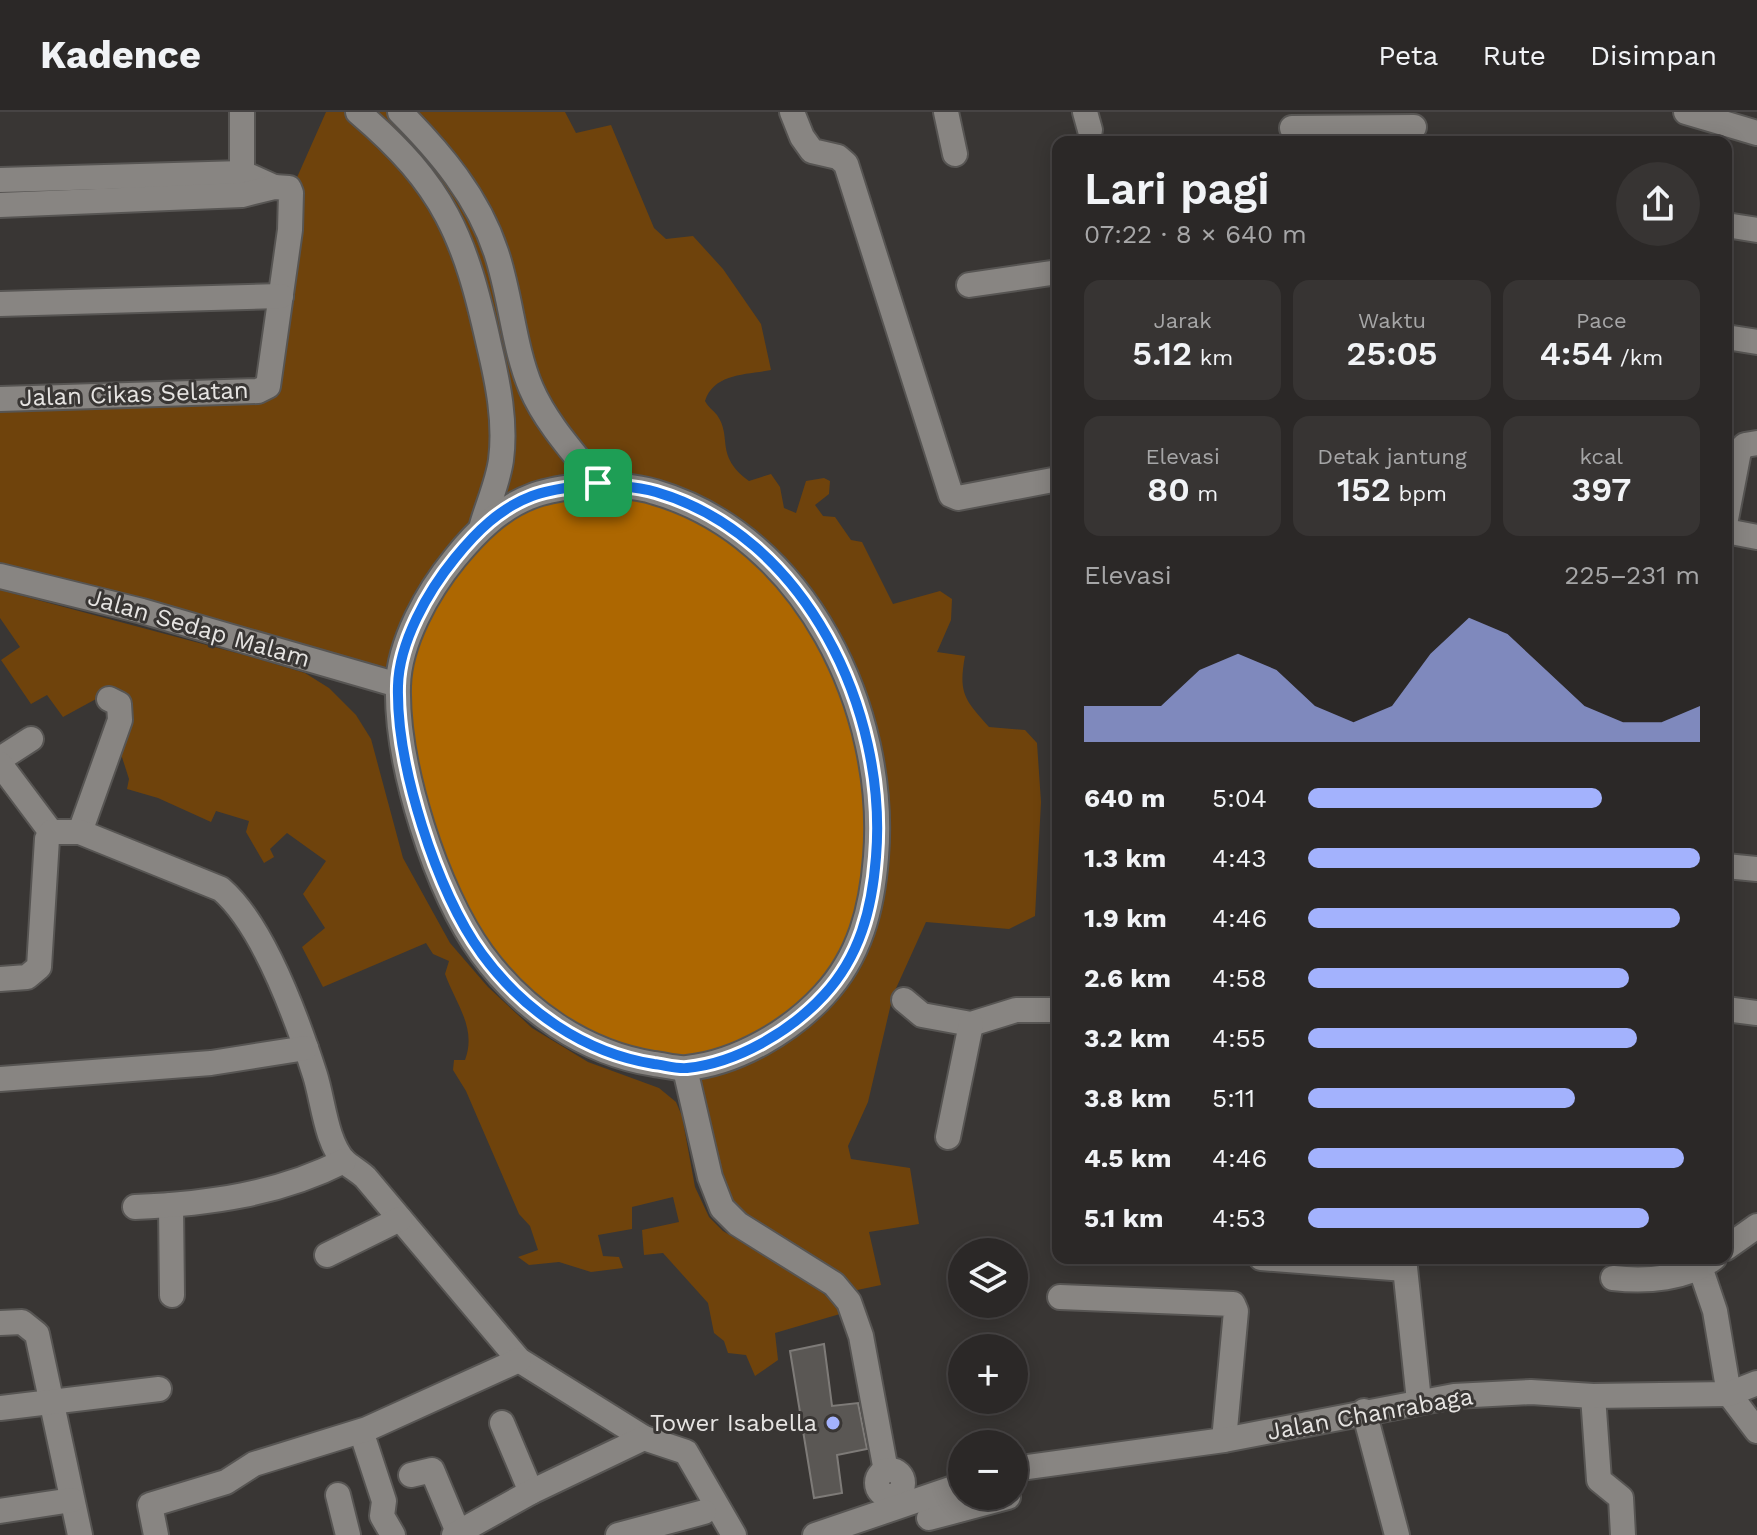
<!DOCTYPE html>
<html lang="id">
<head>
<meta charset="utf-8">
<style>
	:root { --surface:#2b2827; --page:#373433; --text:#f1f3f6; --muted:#a6a6a7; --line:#474444; --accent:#a3b2fd }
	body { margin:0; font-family:"Work Sans",sans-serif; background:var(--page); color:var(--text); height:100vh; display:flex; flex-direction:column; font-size:30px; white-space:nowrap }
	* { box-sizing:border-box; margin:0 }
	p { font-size:26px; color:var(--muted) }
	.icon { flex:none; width:44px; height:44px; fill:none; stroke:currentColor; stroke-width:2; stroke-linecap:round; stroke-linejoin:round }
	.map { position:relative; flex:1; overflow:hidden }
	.sheet { position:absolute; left:1052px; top:24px; width:680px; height:1128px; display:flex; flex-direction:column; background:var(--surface); border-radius:16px; box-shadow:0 4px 20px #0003,0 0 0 2px var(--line) }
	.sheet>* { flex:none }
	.fabs { position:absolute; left:948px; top:1126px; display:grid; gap:16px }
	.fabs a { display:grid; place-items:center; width:80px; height:80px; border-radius:50%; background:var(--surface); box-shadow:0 4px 20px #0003,0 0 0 2px var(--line); font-size:40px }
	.pin { position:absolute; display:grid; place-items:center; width:68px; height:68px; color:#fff; margin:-34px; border-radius:16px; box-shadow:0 4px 12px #0006 }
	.round { display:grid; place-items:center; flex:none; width:84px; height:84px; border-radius:42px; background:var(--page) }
	.overview { display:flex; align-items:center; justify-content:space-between; height:136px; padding:0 32px }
	h1 { font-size:44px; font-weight:600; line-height:60px }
	.figures { display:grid; grid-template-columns:repeat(3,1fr); gap:12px; height:136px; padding:8px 32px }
	.figures div { display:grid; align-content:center; border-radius:16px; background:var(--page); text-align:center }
	.figures b { font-size:34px; font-weight:600 }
	.figures small { font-size:22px; font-weight:400 }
	.figures p { font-size:22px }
	.chart { height:224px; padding:16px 32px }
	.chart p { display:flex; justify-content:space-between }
	.chart svg { width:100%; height:144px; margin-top:8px; fill:var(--accent); opacity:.7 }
	ul { padding:0 32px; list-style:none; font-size:26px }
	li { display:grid; grid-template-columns:128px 96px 1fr; align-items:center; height:60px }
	li i { height:20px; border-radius:10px; background:var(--accent) }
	header { display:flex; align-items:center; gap:48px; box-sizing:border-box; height:112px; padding:0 40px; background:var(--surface); border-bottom:2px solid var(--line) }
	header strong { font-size:38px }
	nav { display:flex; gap:44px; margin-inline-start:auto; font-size:28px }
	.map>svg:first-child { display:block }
</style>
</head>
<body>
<header>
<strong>Kadence</strong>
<nav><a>Peta</a><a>Rute</a><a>Disimpan</a></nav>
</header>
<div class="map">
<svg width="1757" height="1423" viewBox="0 0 1757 1423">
	<rect width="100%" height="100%" fill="#393634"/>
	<g fill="#6f430c">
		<path d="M326 0H565L576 21 611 13 654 116 666 127 693 124 723 157 761 212 771 258C746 263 714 261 705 289 708 295 713 298 717 303 733 326 714 343 749 369L771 362 780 375 784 396 796 401 806 369 824 366 830 369 829 382 815 393 823 404 835 405 851 428 862 430 893 492 940 479 952 487 951 508 937 540 965 544C958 582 965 588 989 615L1025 618 1037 631 1041 690 1035 804 1009 817 926 810 893 883 868 990 848 1034 851 1047 910 1056 919 1112 869 1120 881 1173 843 1181 738 1112 685 957 398 573 0 464V287L258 279 291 79Z"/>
		<path d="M0 478 248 544 305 561 329 576 356 603 371 627 403 746 450 831 488 875 532 916 588 950 659 976 676 990 682 1004 695 1075 709 1105 723 1119 814 1174 836 1192 840 1202 775 1221 778 1248 755 1264 746 1243 728 1241 724 1229 714 1221 708 1191 663 1141 644 1143 642 1118 679 1110 673 1085 632 1095V1117L598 1123 603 1144 619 1145 623 1156 591 1160 559 1150 529 1153 518 1145 538 1138 530 1114 519 1102 466 979 453 958 454 948H465C477 916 456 892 445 862L449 849 433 842 426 831 323 875 302 835 325 816 303 782 326 749 287 721 270 737 274 745 264 751 246 720 249 709 216 699 211 710 158 686 127 677 129 667 121 642 124 590 107 581 63 605 47 583 31 592 1 548 20 535 0 506Z"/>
	</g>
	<path fill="#ad6701" d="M656 380 796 477 874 654 862 827 811 897 685 957 581 930 482 841 407 654 408 530 436 468 532 384Z"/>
	<path fill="#5a5754" stroke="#7e7b78" stroke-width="2" d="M824 1232 832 1294 858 1291 867 1337 837 1343 842 1381 814 1386 790 1239Z"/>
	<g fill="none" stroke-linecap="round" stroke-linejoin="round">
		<defs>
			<g id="minor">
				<path d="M358 0C445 74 465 125 489 233 498 271 506 310 501 348 498 370 488 392 482 413"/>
				<path d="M400 0C440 40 478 85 496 140 511 184 513 233 531 276 546 311 574 341 598 371"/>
				<path d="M792 0 802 25 812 39 838 45 846 52 951 383 958 386 1058 367"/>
				<path d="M946 0 955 42"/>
				<path d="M1085 0 1090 18"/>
				<path d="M1686 0 1757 21"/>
				<path d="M1292 16 1414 15"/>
				<path d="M0 68 243 61 274 75"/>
				<path d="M242 76V0"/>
				<path d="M0 93 242 83 274 75 289 76 291 81 290 118 268 274 258 279 0 287"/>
				<path d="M1726 113 1757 118"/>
				<path d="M969 173 1058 160"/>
				<path d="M0 192 281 184"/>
				<path d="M1726 225 1757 230"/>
				<path d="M598 371C616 374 637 374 655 380 806 424 888 599 876 745 872 797 860 844 824 883 791 919 737 951 687 956 676 957 664 953 654 952 584 941 523 898 482 842 436 779 396 653 398 574 399 530 428 479 455 446 476 420 500 396 532 384 552 376 577 375 598 371Z"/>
				<path d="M1726 407 1739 339 1745 333 1757 331"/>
				<path d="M1726 419 1757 425"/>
				<path d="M0 464 142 499 398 573"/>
				<path d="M0 647 31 627"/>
				<path d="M0 652 51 720"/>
				<path d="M80 720 120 608 119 592 109 587"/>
				<path d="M1726 754 1757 757"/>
				<path d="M0 867 27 865 39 855 47 727 51 720H80L221 777C264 814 298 910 315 963 323 988 326 1031 345 1050 351 1055 358 1059 365 1065L519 1248 644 1326"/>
				<path d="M904 888 922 903 971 912 1016 898H1058"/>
				<path d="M1726 897 1757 901"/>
				<path d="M685 957 710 1065 722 1096 738 1112 834 1172 849 1190 861 1224 886 1359"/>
				<path d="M0 967 211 951 306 936"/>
				<path d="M948 1025 971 912"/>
				<path d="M171 1093 172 1183"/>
				<path d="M135 1095C208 1092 279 1082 344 1049"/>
				<path d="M1726 1136 1757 1114"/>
				<path d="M327 1143 400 1107"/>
				<path d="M1261 1146 1405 1157"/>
				<path d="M1404 1146 1419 1289"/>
				<path d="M1697 1146 1715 1199 1729 1282 1757 1319"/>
				<path d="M1613 1166C1646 1170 1687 1167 1714 1146"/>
				<path d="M1060 1185 1233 1192 1236 1199 1224 1328"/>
				<path d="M0 1211 22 1210 37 1222 80 1423"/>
				<path d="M1593 1284 1599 1368 1621 1386 1623 1423"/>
				<path d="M0 1296 159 1277"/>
				<path d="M1364 1299 1397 1423"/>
				<path d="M502 1311 531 1380"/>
				<path d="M365 1331 384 1389 382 1404 393 1423"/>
				<path d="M1014 1357 1224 1328 1454 1284 1531 1280 1593 1284 1729 1282 1757 1271"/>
				<circle cx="890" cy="1371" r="13"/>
				<path d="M411 1363 432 1358 458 1420"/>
				<path d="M338 1383 348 1423"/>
				<path d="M0 1399 72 1388"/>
				<path d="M929 1406 1008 1385"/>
				<path d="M156 1423 150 1393 226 1370 254 1352 367 1317 519 1248"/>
				<path d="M454 1423 531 1380 644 1326 686 1340 734 1423"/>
				<path d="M618 1423 704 1400"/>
				<path d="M815 1423 962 1373"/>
			</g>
		</defs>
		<use href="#minor" stroke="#575553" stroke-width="28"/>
		<use href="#minor" stroke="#888582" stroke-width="24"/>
	</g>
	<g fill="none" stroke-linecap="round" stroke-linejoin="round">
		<defs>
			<path id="route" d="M598 371C616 374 637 374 656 380 806 424 888 599 876 745 872 797 860 844 824 883 791 919 737 951 687 956 676 957 664 953 654 952 584 941 523 898 482 842 436 779 396 652 398 574 399 530 428 479 455 446 476 420 500 396 532 384 552 376 577 375 598 371Z"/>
		</defs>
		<use href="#route" stroke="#fff" stroke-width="16"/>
		<use href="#route" stroke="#1a73e8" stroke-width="10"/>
	</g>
	<circle fill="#a3b2fd" stroke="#393634" stroke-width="3" cx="833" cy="1311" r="8"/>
	<g text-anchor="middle" stroke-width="6" stroke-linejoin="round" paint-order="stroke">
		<g font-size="24" fill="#e6e4e2" stroke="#393634">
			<text transform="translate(134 282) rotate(-2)" y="8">Jalan Cikas Selatan</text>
			<text transform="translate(199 516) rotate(16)" y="8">Jalan Sedap Malam</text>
			<text transform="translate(1370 1302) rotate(-10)" y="8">Jalan Chanrabaga</text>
		</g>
		<g font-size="24" fill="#e6e4e2" stroke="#393634" text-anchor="end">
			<text x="817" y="1319">Tower Isabella</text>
		</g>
	</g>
</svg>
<div class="fabs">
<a><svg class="icon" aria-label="layers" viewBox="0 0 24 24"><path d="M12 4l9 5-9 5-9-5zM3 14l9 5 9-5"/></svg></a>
<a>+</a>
<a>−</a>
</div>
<div class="pin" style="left:598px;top:371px;background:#1e9e55"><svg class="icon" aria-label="arrive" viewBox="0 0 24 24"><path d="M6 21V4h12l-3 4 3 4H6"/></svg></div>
<section class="sheet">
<div class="overview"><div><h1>Lari pagi</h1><p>07:22 · 8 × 640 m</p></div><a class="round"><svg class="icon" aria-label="share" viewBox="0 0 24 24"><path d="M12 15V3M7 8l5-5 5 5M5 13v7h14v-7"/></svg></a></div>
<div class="figures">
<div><p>Jarak</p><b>5.12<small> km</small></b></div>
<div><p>Waktu</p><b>25:05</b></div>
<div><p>Pace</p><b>4:54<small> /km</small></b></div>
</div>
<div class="figures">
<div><p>Elevasi</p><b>80<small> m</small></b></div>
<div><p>Detak jantung</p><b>152<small> bpm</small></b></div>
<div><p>kcal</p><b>397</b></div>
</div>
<div class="chart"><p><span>Elevasi</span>225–231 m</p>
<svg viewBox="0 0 160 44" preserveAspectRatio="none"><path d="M0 44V33L10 33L20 33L30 22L40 17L50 22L60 33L70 38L80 33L90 17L100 6L110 11L120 22L130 33L140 38L150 38L160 33V44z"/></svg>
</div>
<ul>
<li><b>640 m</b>5:04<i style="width:75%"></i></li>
<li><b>1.3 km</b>4:43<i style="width:100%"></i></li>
<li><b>1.9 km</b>4:46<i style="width:95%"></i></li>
<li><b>2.6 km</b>4:58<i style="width:82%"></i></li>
<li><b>3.2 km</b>4:55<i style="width:84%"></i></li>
<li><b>3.8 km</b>5:11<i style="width:68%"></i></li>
<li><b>4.5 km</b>4:46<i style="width:96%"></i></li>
<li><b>5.1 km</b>4:53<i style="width:87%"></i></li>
</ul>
</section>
</div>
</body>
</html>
